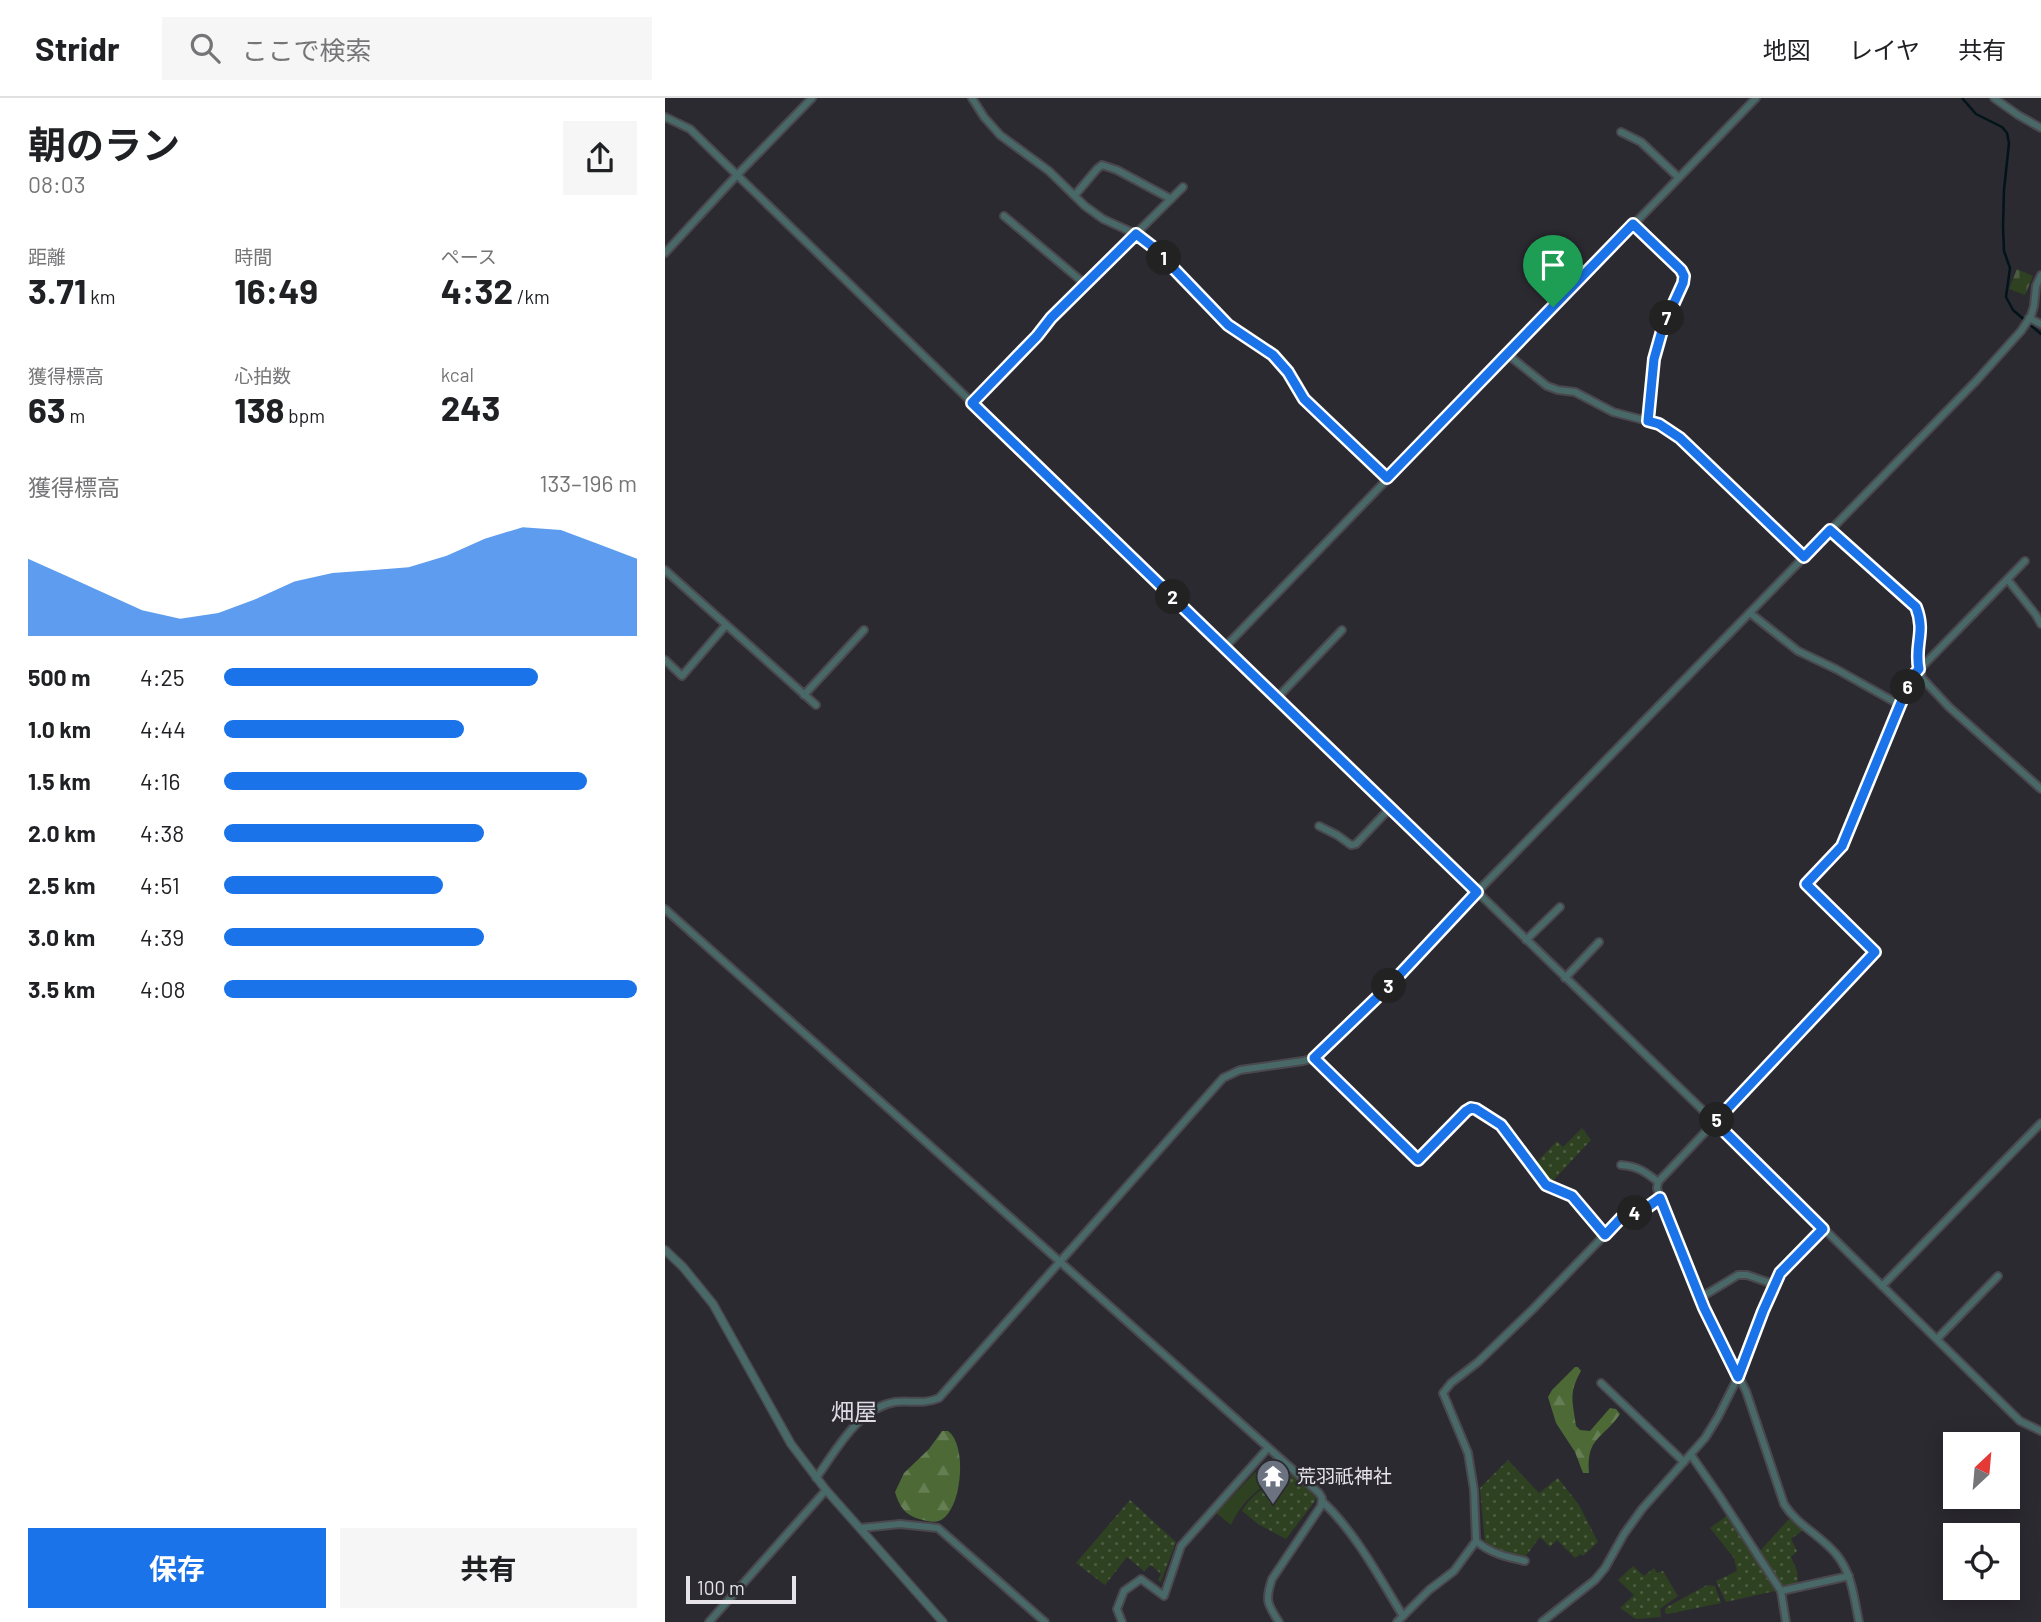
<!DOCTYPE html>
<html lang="ja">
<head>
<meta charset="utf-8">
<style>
	:root { --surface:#fff; --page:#f6f6f6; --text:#202124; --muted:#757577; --line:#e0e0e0; --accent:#1a73e8 }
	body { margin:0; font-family:Barlow,"Noto Sans JP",sans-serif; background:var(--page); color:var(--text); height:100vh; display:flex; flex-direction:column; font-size:26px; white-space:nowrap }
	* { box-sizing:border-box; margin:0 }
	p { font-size:23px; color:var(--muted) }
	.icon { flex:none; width:38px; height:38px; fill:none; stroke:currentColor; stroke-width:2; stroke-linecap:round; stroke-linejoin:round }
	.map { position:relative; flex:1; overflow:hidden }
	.drawer { display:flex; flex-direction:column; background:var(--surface); width:665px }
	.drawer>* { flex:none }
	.needle { width:46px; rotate:26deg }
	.buttons { position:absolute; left:1278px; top:1334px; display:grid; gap:14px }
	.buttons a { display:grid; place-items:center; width:77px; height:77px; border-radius:0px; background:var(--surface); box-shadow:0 4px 18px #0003; font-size:35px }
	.scale { position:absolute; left:21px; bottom:18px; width:110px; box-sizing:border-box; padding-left:7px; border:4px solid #e6e4e9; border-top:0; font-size:19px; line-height:24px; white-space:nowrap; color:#e6e4e9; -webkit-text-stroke:5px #2c2a31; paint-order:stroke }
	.pin { position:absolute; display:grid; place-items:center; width:60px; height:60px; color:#fff; margin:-72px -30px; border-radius:50% 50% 50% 0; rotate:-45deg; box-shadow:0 0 7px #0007 }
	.pin .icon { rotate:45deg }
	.km { position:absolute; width:35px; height:35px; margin:-18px; border-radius:50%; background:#222; color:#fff; font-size:19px; line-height:35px; text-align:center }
	.round { display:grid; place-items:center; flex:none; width:74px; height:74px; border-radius:0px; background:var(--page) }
	.summary { display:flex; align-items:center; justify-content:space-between; height:119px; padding:0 28px }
	h1 { font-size:38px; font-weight:700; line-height:52px }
	.stats { display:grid; grid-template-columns:repeat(3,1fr); gap:10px; height:119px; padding:7px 28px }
	.stats div { display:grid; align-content:center }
	.stats b { font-size:35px; font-weight:700 }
	.stats small { font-size:19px; font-weight:400 }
	.stats p { font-size:19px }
	.chart { height:196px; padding:14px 28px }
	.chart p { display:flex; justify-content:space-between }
	.chart svg { width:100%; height:126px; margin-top:7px; fill:var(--accent); opacity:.7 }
	.action { display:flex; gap:14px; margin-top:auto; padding:14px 28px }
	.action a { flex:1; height:80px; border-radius:0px; background:var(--accent); color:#fff; font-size:28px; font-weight:700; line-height:80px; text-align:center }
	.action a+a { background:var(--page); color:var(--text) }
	ul { padding:0 28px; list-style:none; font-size:23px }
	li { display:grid; grid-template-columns:112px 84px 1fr; align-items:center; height:52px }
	li i { height:18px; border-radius:9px; background:var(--accent) }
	header { display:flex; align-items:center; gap:42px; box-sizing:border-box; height:98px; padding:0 35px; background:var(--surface); border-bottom:2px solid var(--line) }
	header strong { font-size:33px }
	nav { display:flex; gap:38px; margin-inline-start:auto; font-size:24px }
	.search { width:490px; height:63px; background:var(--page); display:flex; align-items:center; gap:18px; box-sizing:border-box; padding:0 24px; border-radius:0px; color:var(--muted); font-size:26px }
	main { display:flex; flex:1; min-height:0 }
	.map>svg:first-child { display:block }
</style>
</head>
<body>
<header>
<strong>Stridr</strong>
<div class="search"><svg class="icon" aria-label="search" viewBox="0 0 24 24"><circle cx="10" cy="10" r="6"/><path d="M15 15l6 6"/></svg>ここで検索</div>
<nav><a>地図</a><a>レイヤ</a><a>共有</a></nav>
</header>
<main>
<section class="drawer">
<div class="summary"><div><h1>朝のラン</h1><p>08:03</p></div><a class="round"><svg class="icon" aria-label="share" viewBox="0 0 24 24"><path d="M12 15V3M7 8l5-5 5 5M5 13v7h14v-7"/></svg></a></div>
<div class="stats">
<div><p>距離</p><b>3.71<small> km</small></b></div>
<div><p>時間</p><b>16:49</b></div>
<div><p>ペース</p><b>4:32<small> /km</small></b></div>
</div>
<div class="stats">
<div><p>獲得標高</p><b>63<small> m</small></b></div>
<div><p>心拍数</p><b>138<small> bpm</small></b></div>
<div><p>kcal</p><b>243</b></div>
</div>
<div class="chart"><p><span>獲得標高</span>133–196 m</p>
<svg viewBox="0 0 160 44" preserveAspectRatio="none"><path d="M0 44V17L10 23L20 29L30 35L40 38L50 36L60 31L70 25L80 22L90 21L100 20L110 16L120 10L130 6L140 7L150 12L160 17V44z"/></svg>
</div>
<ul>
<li><b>500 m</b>4:25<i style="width:76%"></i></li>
<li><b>1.0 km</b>4:44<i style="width:58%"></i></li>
<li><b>1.5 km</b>4:16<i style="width:88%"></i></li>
<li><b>2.0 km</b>4:38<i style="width:63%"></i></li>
<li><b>2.5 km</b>4:51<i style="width:53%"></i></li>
<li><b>3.0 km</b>4:39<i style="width:63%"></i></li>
<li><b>3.5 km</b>4:08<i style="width:100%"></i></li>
</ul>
<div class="action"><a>保存</a><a>共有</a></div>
</section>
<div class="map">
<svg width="1376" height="1524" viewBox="0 0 1376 1524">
	<defs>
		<pattern id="grass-dots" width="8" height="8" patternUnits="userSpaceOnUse" patternTransform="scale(1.75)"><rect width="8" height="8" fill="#2e4121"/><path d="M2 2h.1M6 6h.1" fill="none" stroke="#4c5c41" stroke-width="1.8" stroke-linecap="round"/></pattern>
		<pattern id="forest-firs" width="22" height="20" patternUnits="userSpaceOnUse" patternTransform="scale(1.75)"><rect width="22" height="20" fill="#4c6936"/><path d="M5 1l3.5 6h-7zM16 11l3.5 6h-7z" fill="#667e53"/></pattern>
		<pattern id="cemetery-stones" width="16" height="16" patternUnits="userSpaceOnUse" patternTransform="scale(1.75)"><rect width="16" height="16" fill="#2e4121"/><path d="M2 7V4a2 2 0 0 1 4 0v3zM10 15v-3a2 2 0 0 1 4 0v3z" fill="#4c5c41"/></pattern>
	</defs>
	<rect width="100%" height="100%" fill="#2c2a31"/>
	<g fill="url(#grass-dots)">
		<path d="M917 1030 926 1042 885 1086 869 1067 892 1043 898 1049Z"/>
		<path d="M843 1362 874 1395 893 1380 914 1407 933 1444 918 1458 916 1456 910 1460 892 1442 885 1449 875 1439 860 1459 836 1455 820 1446 815 1390Z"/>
		<path d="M622 1373 651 1399 650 1403 621 1441 593 1426 577 1413C588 1394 605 1386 622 1373Z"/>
		<path d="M465 1402 511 1444 496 1484 493 1482 496 1476 486 1467 479 1473 462 1459 440 1487 411 1465Z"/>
		<path d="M1063 1417 1109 1489 1110 1493 1061 1504 1051 1483 1072 1473 1069 1460 1045 1430Z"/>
		<path d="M1124 1421 1138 1432 1126 1441 1132 1453 1126 1459 1132 1473 1133 1486 1118 1490 1094 1454Z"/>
		<path d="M968 1468 979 1478 989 1470 992 1475 998 1473 1013 1498 995 1511 996 1519 971 1521 955 1510 969 1497 953 1482Z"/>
		<path d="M1042 1487 1050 1488 1056 1505 1003 1516 1000 1515V1510Z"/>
	</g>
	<g fill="url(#forest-firs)">
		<path d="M910 1269H913L916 1273C903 1295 908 1304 911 1328L915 1332 925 1333 945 1310 951 1311 955 1316C938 1341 921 1339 924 1375H918L910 1354 891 1325 883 1299 887 1292Z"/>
		<path d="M277 1333H283C302 1347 297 1404 280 1419 272 1427 263 1423 254 1421 240 1417 234 1408 230 1394L239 1375 264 1351Z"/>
	</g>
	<path fill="url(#cemetery-stones)" d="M1352 171 1368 178 1360 197 1344 191Z"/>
	<path fill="#2e4121" d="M598 1366 612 1367 616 1370 617 1375C595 1389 577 1403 566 1427L551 1415Z"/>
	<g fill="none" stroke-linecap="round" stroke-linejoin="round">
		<path stroke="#001419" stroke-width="2.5" d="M1297 0 1311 16 1337 29 1342 35 1344 45 1339 92 1338 129 1339 153 1345 170 1341 199 1348 212 1376 236"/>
		<defs>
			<g id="minor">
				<path d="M307 0 319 19 335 37 384 73 420 108 438 121 471 136 488 149 563 227 608 257 623 274 639 301 722 379"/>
				<path d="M1329 0 1353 17 1376 30"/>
				<path d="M0 19 25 31 72 77 1050 1024 1355 1323 1376 1333"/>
				<path d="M956 34 976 44 1013 79"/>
				<path d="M410 97 432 71 437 67 452 72 506 101"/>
				<path d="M339 118 420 186"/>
				<path d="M968 126 1016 171 1019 178 1018 185 998 229 989 261 983 323"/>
				<path d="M0 155 72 77 147 0"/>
				<path d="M1364 220 1376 226"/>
				<path d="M842 256 882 288 893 292 910 294 948 314 994 326 1015 340 1139 459"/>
				<path d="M307 305 372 238 386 220 518 89"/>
				<path d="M1165 432 1251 509 1256 524 1252 559 1257 580 1284 609 1376 691"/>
				<path d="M0 472 151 607"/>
				<path d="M1343 482 1371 517 1376 526"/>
				<path d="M1085 515 1133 553 1171 571 1235 607"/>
				<path d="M560 549 1091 0"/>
				<path d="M0 562 17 578 61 527"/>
				<path d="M139 597 199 532"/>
				<path d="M612 600 677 532"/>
				<path d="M654 728 672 737 686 747 691 746 725 710"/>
				<path d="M0 811 654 1395 657 1400 656 1408 607 1481C600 1502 602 1506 614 1524"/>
				<path d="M861 842 895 809"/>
				<path d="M900 880 934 844"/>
				<path d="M649 960 753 1062 801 1013 811 1011 836 1027 881 1087 907 1098 940 1137"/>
				<path d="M956 1067C972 1068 981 1074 993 1084"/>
				<path d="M1217 1188 1376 1025"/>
				<path d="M1035 1200 1073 1177H1082L1108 1186"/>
				<path d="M1272 1241 1333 1178"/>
				<path d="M936 1285 1019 1364"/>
				<path d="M1026 1357 1053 1396 1116 1493 1184 1478"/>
				<path d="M151 1380C171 1353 193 1310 230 1304 246 1302 258 1307 274 1300L558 980 575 972 638 963 649 960 655 956 726 886 812 794 1312 282 1356 233 1366 218 1369 208 1371 188 1376 177"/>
				<path d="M657 1403C691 1435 714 1479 738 1518"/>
				<path d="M196 1430 235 1426 273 1430 380 1524"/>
				<path d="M860 1463C841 1459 825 1455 811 1443L809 1392 803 1355 778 1295 786 1285 813 1264 867 1212 956 1120 980 1111 995 1100"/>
				<path d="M1116 1493 1121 1524"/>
				<path d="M44 1524 161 1392"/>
				<path d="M457 1524 452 1511 459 1493 476 1481 499 1498 516 1448 603 1350"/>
				<path d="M732 1524 764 1492 789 1473 811 1443"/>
				<path d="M877 1524 930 1482 940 1470 959 1436 977 1411 1040 1340 1053 1319 1073 1279 1098 1213 1115 1175 1158 1131"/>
				<path d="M1194 1524C1189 1500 1187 1475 1171 1456 1155 1437 1132 1427 1119 1406L1081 1293 1039 1210 995 1100 992 1090 993 1084 1210 854 1141 786 1177 748 1247 579 1360 463"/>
			</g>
			<path id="tertiary" d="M0 1152 18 1169 48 1206 126 1346 161 1392 278 1524"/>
		</defs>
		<use href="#minor" stroke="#4a484e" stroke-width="10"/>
		<use href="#tertiary" stroke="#4a484e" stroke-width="10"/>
		<use href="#minor" stroke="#486967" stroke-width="6"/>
		<use href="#tertiary" stroke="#486967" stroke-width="7"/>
	</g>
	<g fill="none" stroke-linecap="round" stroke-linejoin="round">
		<defs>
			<path id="route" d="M968 126 1016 172 1019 178 1018 185 998 229 989 261 983 323 994 326 1015 340 1139 459 1165 432 1251 509C1261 535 1249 546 1254 571L1247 579 1235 607 1177 748 1141 786 1210 854 1050 1024 1158 1131 1115 1175 1098 1213 1073 1279 1039 1210 995 1100 980 1111 956 1120 940 1137 907 1098 881 1087 836 1027 811 1011 806 1010 801 1013 753 1062 649 960 726 886 812 794 307 305 372 238 386 220 471 136 488 149 563 227 608 257 623 274 639 301 722 380Z"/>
		</defs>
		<use href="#route" stroke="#fff" stroke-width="14"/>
		<use href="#route" stroke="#1a73e8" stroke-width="9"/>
	</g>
	<defs>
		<symbol id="temple-pin" viewBox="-11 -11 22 30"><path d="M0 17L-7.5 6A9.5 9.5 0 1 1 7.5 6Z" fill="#6b7280" stroke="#2c2a31"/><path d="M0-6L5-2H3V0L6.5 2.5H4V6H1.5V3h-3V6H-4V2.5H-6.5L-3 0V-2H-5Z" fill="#fff"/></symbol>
	</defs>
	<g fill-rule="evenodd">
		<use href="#temple-pin" x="589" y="1359" width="38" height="52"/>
	</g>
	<g text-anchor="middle" stroke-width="5" stroke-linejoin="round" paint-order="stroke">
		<g font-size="19" fill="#e6e4e9" stroke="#2c2a31" text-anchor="start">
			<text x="632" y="1385">荒羽祇神社</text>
		</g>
		<g font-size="23" fill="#dfdce5" stroke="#2c2a31">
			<text x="189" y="1322">畑屋</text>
		</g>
	</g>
</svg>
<div class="buttons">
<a><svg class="needle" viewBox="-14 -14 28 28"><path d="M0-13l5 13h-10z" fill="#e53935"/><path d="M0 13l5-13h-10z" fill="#757577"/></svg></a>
<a><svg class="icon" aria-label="locate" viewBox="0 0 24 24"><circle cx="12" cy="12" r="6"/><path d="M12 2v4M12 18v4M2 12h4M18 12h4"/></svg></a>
</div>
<div class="scale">100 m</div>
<div class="pin" style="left:888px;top:209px;background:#1e9e55"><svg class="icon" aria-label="arrive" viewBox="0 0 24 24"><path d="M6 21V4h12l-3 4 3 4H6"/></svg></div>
<b class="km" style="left:499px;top:160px">1</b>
<b class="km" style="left:508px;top:499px">2</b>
<b class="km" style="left:724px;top:888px">3</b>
<b class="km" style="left:970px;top:1115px">4</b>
<b class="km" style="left:1052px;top:1022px">5</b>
<b class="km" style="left:1243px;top:589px">6</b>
<b class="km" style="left:1002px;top:220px">7</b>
</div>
</main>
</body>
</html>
